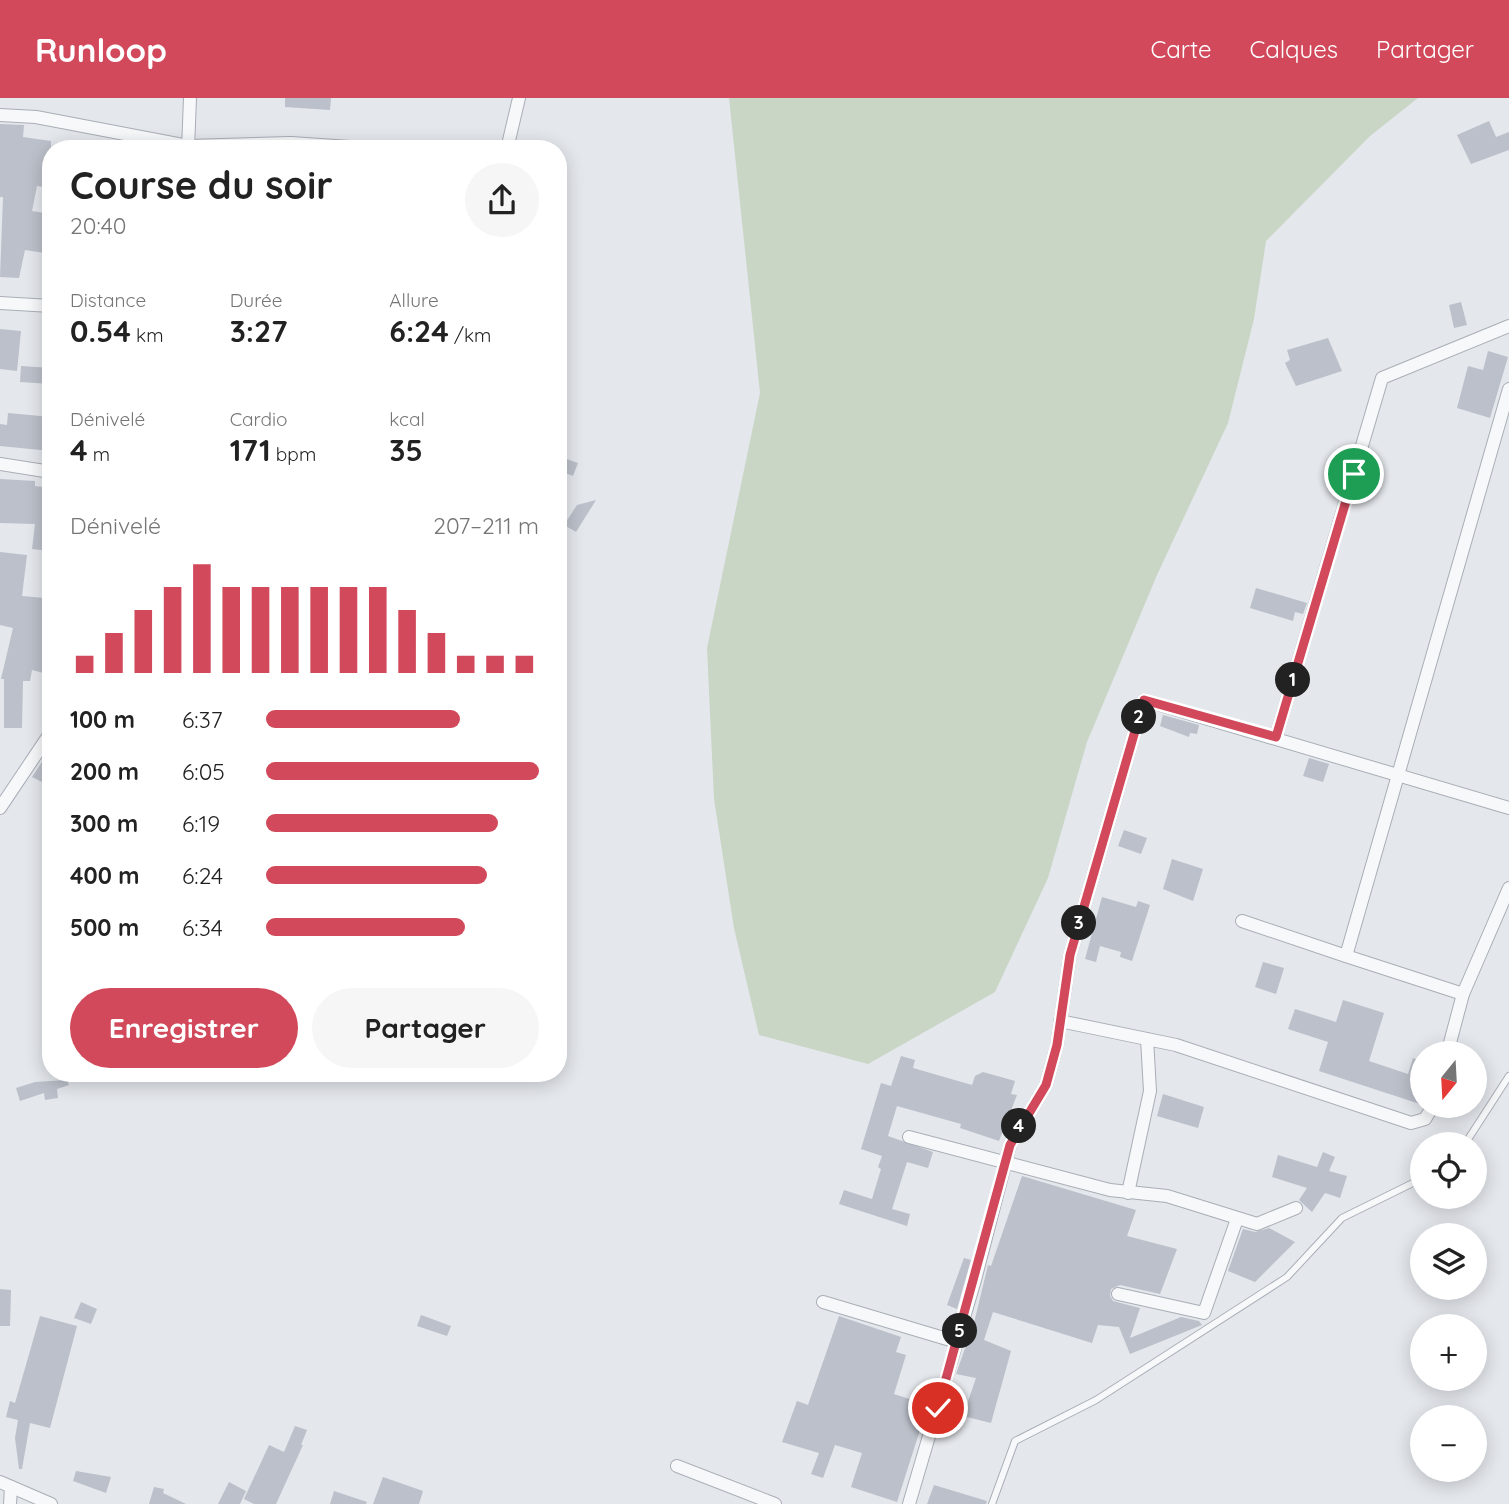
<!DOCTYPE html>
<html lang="fr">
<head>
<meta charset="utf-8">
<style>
	:root { --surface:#fff; --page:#f6f6f6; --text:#222; --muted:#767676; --accent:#d1495b }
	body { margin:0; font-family:Quicksand,sans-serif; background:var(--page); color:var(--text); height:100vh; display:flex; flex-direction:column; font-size:26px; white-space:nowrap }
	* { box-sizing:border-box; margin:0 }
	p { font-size:23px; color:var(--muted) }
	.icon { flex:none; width:38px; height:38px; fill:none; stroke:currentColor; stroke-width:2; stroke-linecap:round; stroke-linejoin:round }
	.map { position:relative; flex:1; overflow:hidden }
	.drawer { position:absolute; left:42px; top:42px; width:525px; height:942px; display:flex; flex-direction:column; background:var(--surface); border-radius:28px; box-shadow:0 4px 18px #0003 }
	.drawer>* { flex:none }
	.needle { width:46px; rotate:198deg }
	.buttons { position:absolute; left:1410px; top:943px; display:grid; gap:14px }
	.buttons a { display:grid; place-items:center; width:77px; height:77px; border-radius:50%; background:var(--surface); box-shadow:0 4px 18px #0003; font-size:35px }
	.pin { position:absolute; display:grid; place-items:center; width:60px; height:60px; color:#fff; margin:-30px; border:4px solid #fff; border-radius:50%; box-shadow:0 2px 7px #0007 }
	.km { position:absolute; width:35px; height:35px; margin:-18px; border-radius:50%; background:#222; color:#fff; font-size:19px; line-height:35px; text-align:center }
	.round { display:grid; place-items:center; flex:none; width:74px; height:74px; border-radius:37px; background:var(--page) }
	.overview { display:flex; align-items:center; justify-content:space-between; height:119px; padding:0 28px }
	h1 { font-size:38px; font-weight:700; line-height:52px }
	.figures { display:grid; grid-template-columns:repeat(3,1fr); gap:10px; height:119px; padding:7px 28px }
	.figures div { display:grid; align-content:center }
	.figures b { font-size:30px; font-weight:700 }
	.figures small { font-size:19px; font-weight:400 }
	.figures p { font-size:19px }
	.chart { height:196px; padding:14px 28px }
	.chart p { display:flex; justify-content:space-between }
	.chart svg { width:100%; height:126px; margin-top:7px; stroke:var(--accent); stroke-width:6 }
	.action { display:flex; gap:14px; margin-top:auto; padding:14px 28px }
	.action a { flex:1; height:80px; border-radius:42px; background:var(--accent); color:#fff; font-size:28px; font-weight:700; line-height:80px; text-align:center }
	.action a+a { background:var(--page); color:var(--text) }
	ul { padding:0 28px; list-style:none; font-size:23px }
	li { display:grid; grid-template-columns:112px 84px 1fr; align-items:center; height:52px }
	li i { height:18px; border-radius:9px; background:var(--accent) }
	header { display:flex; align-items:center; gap:42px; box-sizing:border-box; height:98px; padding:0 35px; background:var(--accent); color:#fff }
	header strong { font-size:33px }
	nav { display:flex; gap:38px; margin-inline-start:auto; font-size:24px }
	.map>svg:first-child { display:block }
</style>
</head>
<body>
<header>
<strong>Runloop</strong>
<nav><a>Carte</a><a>Calques</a><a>Partager</a></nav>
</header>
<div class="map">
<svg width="1509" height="1406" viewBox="0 0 1509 1406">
	<rect width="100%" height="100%" fill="#e4e7ec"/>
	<path fill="#c9d6c5" d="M729 0H1418L1370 38 1266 143 1254 221 1228 325 1157 477 1087 644 1048 780 995 894 868 966 759 937 734 830 714 701 707 550 760 295Z"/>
	<g fill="#bbc0ca">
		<path d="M285 0H331L330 12 285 9Z"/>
		<path d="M1489 23 1496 39 1509 34V52L1471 66 1457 37Z"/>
		<path d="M0 26 24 27 23 39 51 43V90L37 88 32 113 51 116V156L25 152 19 180 0 179 3 99H0Z"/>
		<path d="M1461 204 1467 227 1454 230 1449 207Z"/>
		<path d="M0 231 21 233 17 273 0 271Z"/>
		<path d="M1328 240 1342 273 1296 288 1285 265 1290 262 1287 252Z"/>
		<path d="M1488 253 1508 259 1490 320 1457 310 1468 268 1483 272Z"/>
		<path d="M21 268 51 270V286L20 284Z"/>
		<path d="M8 315 51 319V353L0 348V326L7 327Z"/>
		<path d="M558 358 578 365 573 378 558 372Z"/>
		<path d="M0 381 35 383V388L51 390V453L32 451 35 426 0 425Z"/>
		<path d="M596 402 576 434 564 427 577 407Z"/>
		<path d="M0 454 27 457 22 498 44 500V504H51V577L32 572 30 583H23L22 630H4V581H1L13 530 0 527Z"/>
		<path d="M1256 490 1307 505 1303 516 1295 514 1293 523 1250 510Z"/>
		<path d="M1163 617 1199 627 1197 636 1190 635 1189 639 1160 628Z"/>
		<path d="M51 650V672L44 685 32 679Z"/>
		<path d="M1309 660 1329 666 1323 684 1303 678Z"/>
		<path d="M1124 732 1147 740 1141 756 1118 748Z"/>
		<path d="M1172 761 1203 771 1193 803 1163 791Z"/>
		<path d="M1102 799 1136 809 1138 803 1150 807 1132 863 1120 859 1121 854 1100 848 1096 864 1085 861Z"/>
		<path d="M1263 864 1284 870 1276 896 1255 889Z"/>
		<path d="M1343 902 1384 915 1369 963 1408 976 1413 960 1423 964V1007L1319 973 1328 944 1288 931 1295 911 1336 924Z"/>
		<path d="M901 958 915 962 913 970 972 987 975 978 983 974 1015 983 1011 996 1017 997 999 1043 960 1030 961 1026 897 1008 888 1038 933 1054 928 1070 907 1064 892 1111 910 1116 907 1128 839 1106 844 1092 872 1101 881 1071 878 1069 882 1058 861 1051 881 985 891 988Z"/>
		<path d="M67 982 69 987 57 991 58 1000 45 1002 44 995 20 1003 16 990 35 984Z"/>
		<path d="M1163 996 1204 1009 1198 1030 1157 1018Z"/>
		<path d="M1323 1054 1335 1059 1329 1073 1347 1078 1340 1100 1325 1095 1312 1114 1299 1102 1307 1090 1272 1079 1278 1057 1317 1069Z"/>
		<path d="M1022 1078 1136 1112 1127 1138 1177 1151 1160 1196 1120 1187 1111 1191 1110 1198 1113 1203 1140 1210 1130 1240 1181 1219 1199 1223 1202 1227 1130 1256 1119 1229 1098 1227 1092 1245 993 1214 984 1242 1011 1253 991 1325 963 1318 976 1280 956 1276 974 1225 988 1167 991 1168Z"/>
		<path d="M1269 1130 1295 1144 1255 1184 1228 1173 1243 1131 1255 1134Z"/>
		<path d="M964 1160 971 1162 957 1211 947 1207Z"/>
		<path d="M0 1191 11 1192 10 1228H0Z"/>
		<path d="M81 1204 97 1211 91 1226 74 1220Z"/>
		<path d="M421 1217 451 1228 447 1238 417 1228Z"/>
		<path d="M40 1218 77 1228 50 1330 30 1325 22 1371H19L15 1340 18 1322 6 1319 10 1303 15 1305Z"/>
		<path d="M839 1218 901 1239 896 1254 906 1257 894 1296 928 1307 897 1404 851 1389 862 1355 835 1347 823 1380 811 1376 819 1355 782 1344 797 1303 808 1307Z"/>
		<path d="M295 1328 307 1332 301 1347H303L276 1406H254L244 1401 269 1347 284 1354Z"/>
		<path d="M76 1373 111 1379 106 1395 73 1383Z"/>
		<path d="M383 1379 423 1393 419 1406H373Z"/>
		<path d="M229 1384 246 1393 240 1406H218Z"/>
		<path d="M934 1387 987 1403 986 1406H927Z"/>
		<path d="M154 1389 164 1391 163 1395 186 1406H149Z"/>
		<path d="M334 1393 367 1404 366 1406H330Z"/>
	</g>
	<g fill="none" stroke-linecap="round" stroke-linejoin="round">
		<defs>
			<g id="service">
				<path d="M1465 1046 1509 978"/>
				<path d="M992 1406 1015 1343 1096 1302 1287 1179 1342 1120 1423 1080"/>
			</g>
			<g id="minor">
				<path d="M0 17 36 19 188 48 291 45 379 51"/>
				<path d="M188 51 190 0"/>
				<path d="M507 51 519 0"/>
				<path d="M0 205 51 208"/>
				<path d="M0 366 51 374"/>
				<path d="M1276 639 1382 280 1509 228"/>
				<path d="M0 710 51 634"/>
				<path d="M1242 823 1346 858"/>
				<path d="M1463 896 1346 858 1509 291"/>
				<path d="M1060 923 1176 947 1411 1025 1425 1021 1433 1008"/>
				<path d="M1447 956 1463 896 1509 790"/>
				<path d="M909 1039 1110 1092 1167 1098 1257 1126 1296 1110"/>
				<path d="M1128 1095 1150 993 1147 941"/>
				<path d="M1118 1196 1204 1215 1237 1121"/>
				<path d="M823 1204 957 1244"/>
				<path d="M677 1368 775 1406"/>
				<path d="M0 1384 51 1406"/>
				<path d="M10 1406 11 1389"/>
				<path d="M909 1406 975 1182 1010 1047 1046 987 1057 947 1070 857 1144 602 1509 710"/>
			</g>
		</defs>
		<use href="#service" stroke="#a9aeb7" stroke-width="8"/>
		<use href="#minor" stroke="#a9aeb7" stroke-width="14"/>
		<use href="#service" stroke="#f7f8fa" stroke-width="6"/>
		<use href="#minor" stroke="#f7f8fa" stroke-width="12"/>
	</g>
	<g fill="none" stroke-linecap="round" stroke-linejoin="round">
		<defs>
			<path id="route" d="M938 1310 1010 1047 1046 987 1057 947 1070 857 1144 602 1276 639 1354 376"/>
		</defs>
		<use href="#route" stroke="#fff" stroke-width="14"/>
		<use href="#route" stroke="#d1495b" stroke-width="9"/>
	</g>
</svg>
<div class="buttons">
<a><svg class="needle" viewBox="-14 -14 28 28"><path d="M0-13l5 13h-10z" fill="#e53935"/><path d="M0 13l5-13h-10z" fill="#767676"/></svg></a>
<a><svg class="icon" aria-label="locate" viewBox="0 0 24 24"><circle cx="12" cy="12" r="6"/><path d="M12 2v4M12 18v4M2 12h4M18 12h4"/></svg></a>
<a><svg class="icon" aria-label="layers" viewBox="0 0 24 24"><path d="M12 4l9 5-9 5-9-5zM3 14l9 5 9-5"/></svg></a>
<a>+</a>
<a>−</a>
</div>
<div class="pin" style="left:1354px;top:376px;background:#1e9e55"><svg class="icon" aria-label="arrive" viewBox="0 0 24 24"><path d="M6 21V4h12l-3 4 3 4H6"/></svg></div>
<div class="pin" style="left:938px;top:1310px;background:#d93025"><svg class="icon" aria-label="check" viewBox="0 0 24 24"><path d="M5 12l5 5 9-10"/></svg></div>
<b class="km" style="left:1293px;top:582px">1</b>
<b class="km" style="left:1139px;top:619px">2</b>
<b class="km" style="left:1079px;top:825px">3</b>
<b class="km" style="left:1019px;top:1028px">4</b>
<b class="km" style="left:960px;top:1233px">5</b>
<section class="drawer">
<div class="overview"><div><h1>Course du soir</h1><p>20:40</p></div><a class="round"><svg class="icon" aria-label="share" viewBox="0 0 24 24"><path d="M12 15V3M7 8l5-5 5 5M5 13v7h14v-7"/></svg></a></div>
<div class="figures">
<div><p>Distance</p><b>0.54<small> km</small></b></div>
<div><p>Durée</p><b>3:27</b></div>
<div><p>Allure</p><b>6:24<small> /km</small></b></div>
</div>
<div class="figures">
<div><p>Dénivelé</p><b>4<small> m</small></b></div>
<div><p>Cardio</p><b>171<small> bpm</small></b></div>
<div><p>kcal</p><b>35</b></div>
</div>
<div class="chart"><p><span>Dénivelé</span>207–211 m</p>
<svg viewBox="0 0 160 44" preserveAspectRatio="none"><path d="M5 44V38M15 44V30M25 44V22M35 44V14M45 44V6M55 44V14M65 44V14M75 44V14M85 44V14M95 44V14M105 44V14M115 44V22M125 44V30M135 44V38M145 44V38M155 44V38"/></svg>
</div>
<ul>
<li><b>100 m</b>6:37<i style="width:71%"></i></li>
<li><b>200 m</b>6:05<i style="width:100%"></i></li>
<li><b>300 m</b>6:19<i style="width:85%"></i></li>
<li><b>400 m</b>6:24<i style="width:81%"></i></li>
<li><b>500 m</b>6:34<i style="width:73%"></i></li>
</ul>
<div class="action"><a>Enregistrer</a><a>Partager</a></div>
</section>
</div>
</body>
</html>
